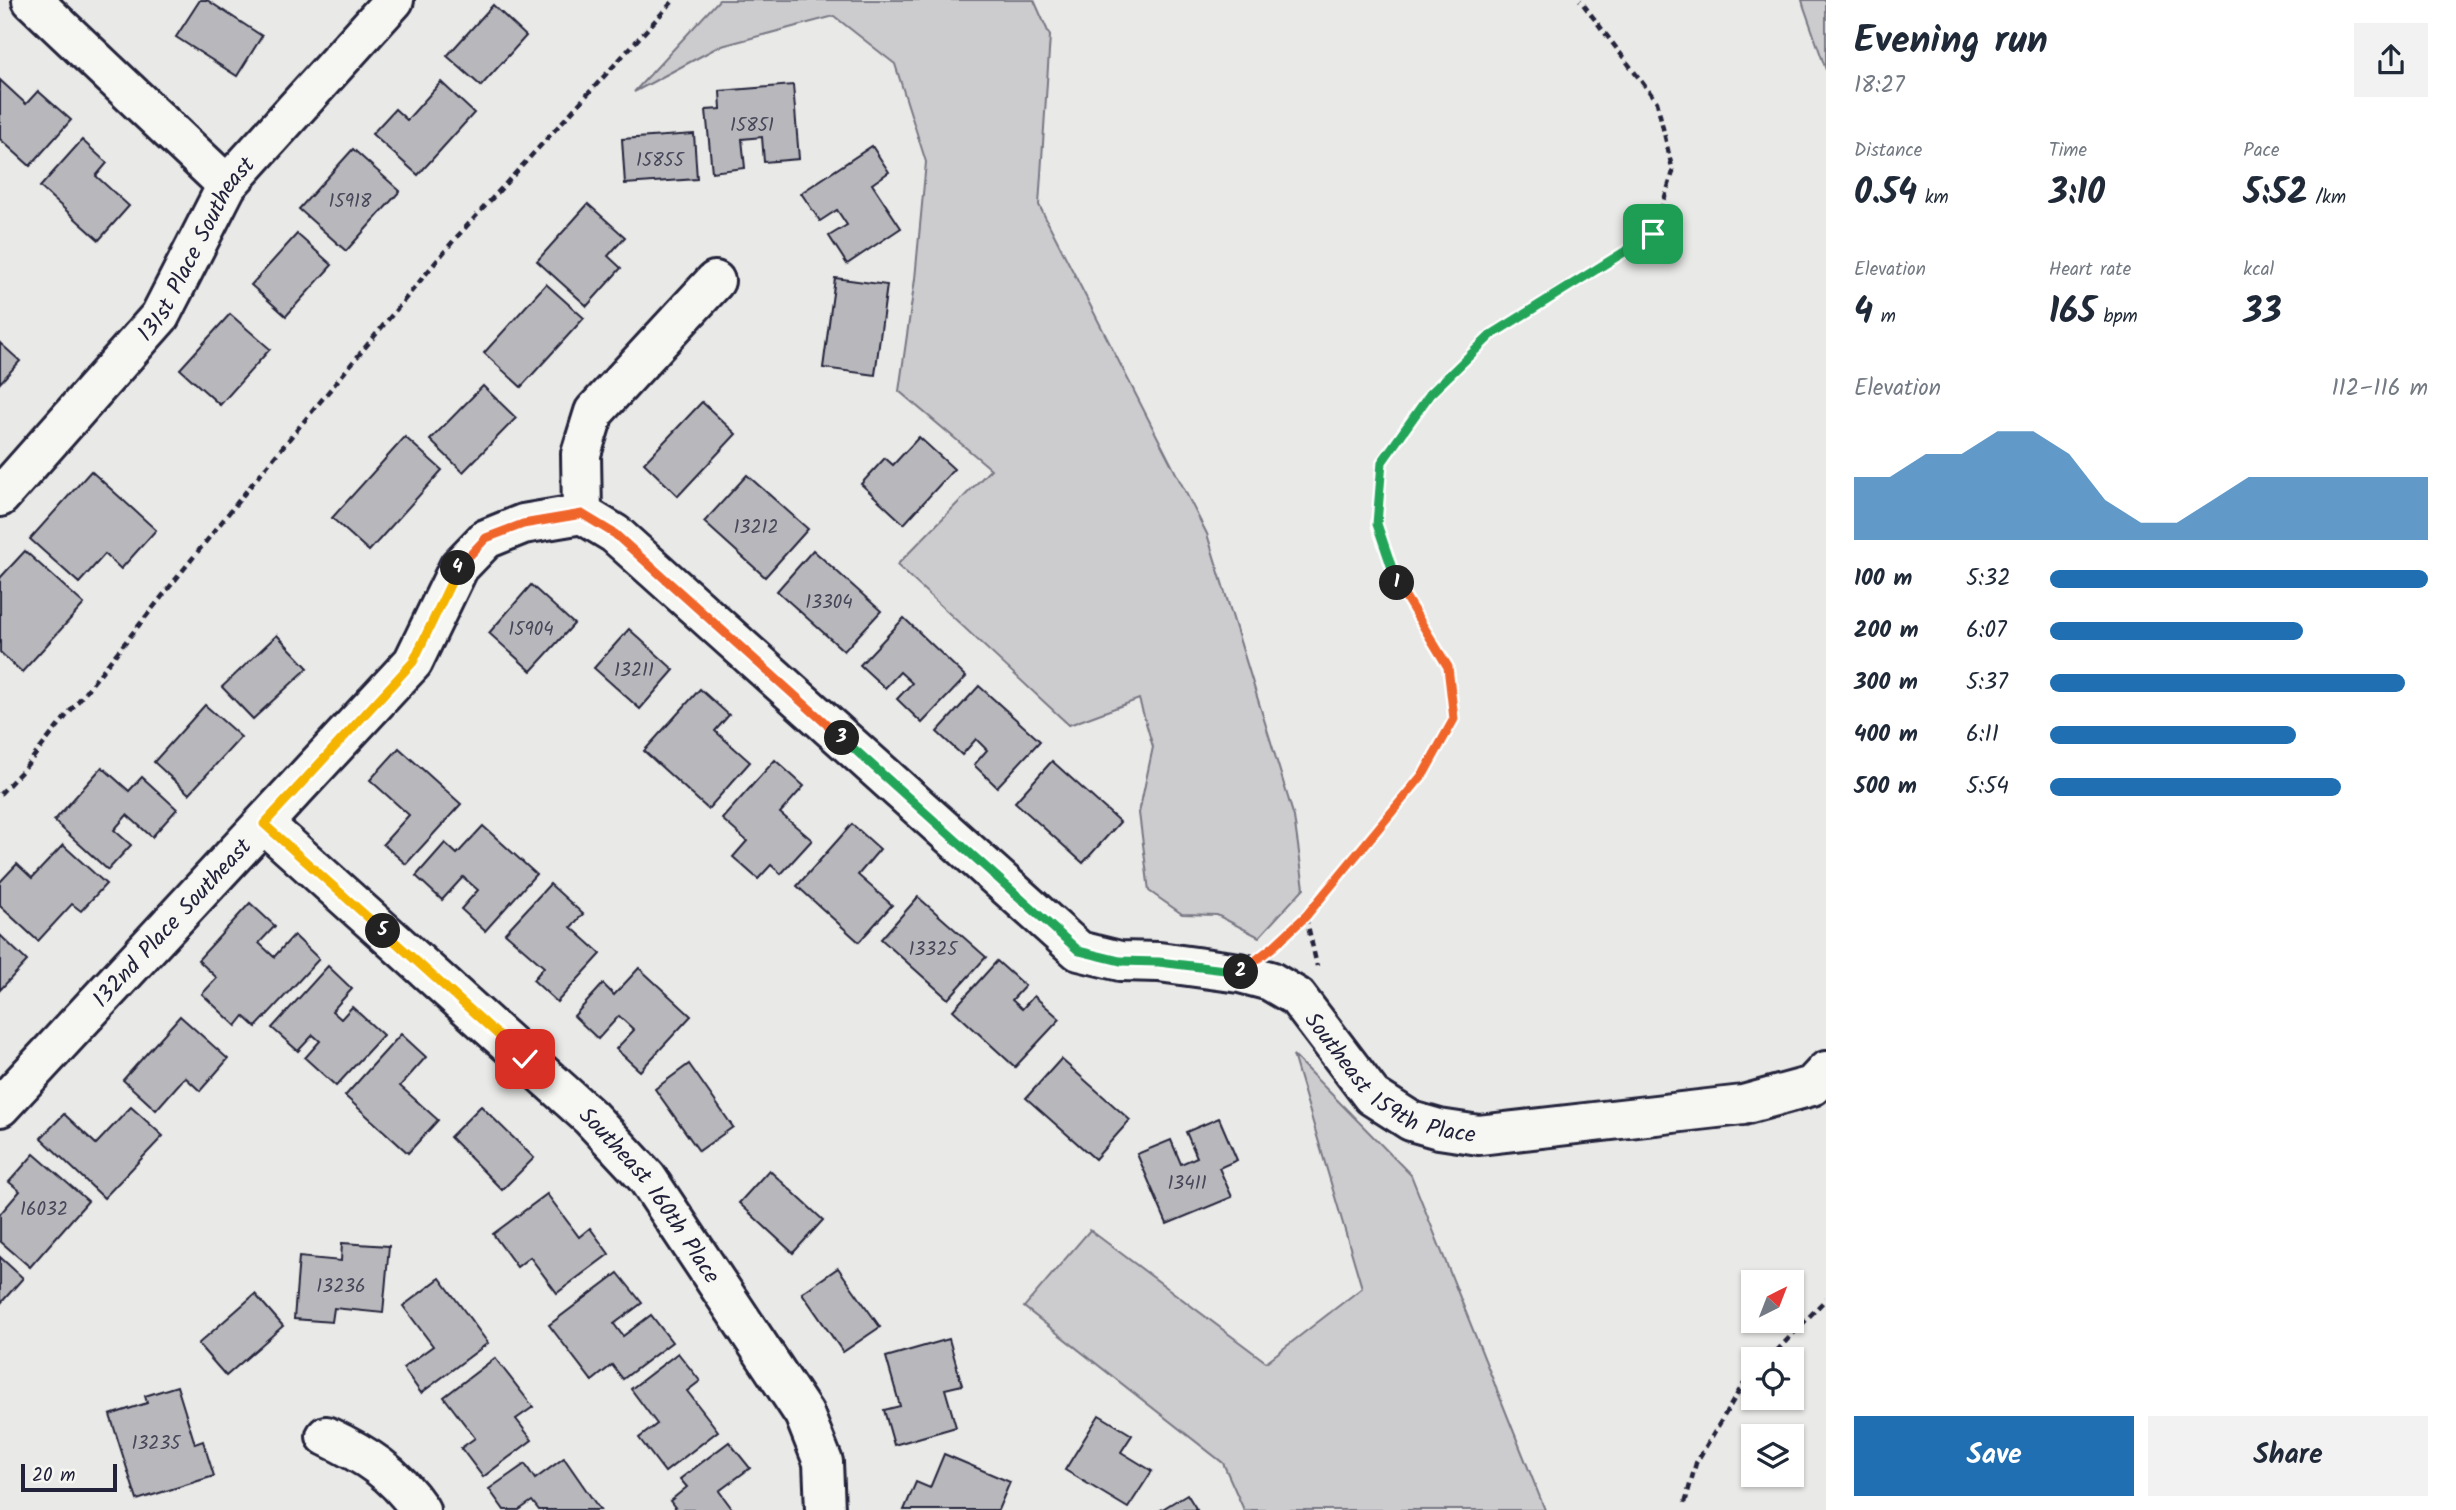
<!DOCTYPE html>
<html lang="en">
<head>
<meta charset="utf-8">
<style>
	:root { --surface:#fff; --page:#f2f2f3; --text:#1f2937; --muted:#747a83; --accent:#1f6fb2 }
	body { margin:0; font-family:Kalam,sans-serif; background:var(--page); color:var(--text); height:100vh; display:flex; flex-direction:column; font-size:26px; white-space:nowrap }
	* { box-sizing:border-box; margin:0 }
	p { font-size:23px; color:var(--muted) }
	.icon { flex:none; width:38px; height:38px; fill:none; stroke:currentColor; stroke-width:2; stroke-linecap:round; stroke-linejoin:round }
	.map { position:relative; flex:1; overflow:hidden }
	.side { display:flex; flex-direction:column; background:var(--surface); width:630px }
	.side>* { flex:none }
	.needle { width:46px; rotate:42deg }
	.fabs { position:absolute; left:1741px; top:1270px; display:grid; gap:14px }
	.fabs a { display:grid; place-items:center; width:63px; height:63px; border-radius:0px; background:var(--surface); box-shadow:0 2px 5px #0004; font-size:35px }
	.scale { position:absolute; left:21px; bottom:18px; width:96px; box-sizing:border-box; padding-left:7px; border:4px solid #22223b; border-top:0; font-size:19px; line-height:24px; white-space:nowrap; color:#22223b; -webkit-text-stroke:5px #f6f6f2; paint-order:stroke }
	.pin { position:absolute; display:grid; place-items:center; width:60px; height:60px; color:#fff; margin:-30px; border-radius:14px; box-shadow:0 4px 10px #0006 }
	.km { position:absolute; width:35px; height:35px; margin:-18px; border-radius:50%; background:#222; color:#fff; font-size:19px; line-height:35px; text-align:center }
	.round { display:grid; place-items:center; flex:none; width:74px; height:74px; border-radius:0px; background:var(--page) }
	.headline { display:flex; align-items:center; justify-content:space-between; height:119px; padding:0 28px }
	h1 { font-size:38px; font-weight:800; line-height:52px }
	.metrics { display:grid; grid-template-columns:repeat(3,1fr); gap:10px; height:119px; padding:7px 28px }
	.metrics div { display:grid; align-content:center }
	.metrics b { font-size:35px; font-weight:800 }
	.metrics small { font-size:19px; font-weight:400 }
	.metrics p { font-size:19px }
	.chart { height:196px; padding:14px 28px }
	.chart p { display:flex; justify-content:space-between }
	.chart svg { width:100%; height:126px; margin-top:7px; fill:var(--accent); opacity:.7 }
	.primary-button { display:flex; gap:14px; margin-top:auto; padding:14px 28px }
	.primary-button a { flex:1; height:80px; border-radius:0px; background:var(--accent); color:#fff; font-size:28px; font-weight:800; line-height:80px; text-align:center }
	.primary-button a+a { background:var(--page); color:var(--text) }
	ul { padding:0 28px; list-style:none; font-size:23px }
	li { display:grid; grid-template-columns:112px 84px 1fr; align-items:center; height:52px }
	li i { height:18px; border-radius:9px; background:var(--accent) }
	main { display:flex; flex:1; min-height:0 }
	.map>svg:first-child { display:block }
</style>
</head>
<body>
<main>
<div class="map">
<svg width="1826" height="1510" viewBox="0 0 1826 1510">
	<rect width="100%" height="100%" fill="#e9e9e7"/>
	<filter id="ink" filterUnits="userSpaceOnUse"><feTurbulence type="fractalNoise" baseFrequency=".0143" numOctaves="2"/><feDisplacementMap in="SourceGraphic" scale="14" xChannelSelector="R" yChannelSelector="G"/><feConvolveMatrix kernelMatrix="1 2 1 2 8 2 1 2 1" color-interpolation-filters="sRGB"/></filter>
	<g filter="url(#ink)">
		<g fill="#ccccce" stroke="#777784" stroke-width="2">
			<path d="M719 0H1034L1050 36 1039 205 1207 534 1294 817 1304 888 1259 937 1217 915 1182 914 1149 891 1139 813 1153 747 1139 699 1069 725 897 565 991 469 899 391 915 279 926 162 895 64 834 16 718 47 634 92Z"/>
			<path d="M1802 0H1826V70L1804 7Z"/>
			<path d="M1293 1055 1411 1175 1545 1510H1244L1223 1463 1024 1307 1090 1230 1266 1362 1362 1288Z"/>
		</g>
		<g fill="#b8b8bc" stroke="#22223b" stroke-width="2">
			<path d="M200 0H207L262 36 237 76 176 37Z"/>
			<path d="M493 5 526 36 481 86 447 56Z"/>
			<path d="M0 80 26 104 38 91 71 120 30 166 0 139Z"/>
			<path d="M441 82 474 113 418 175 372 134 395 109 407 120Z"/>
			<path d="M793 85 799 159 764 162 762 137 742 139 745 168 712 172 706 110 721 109 720 91Z"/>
			<path d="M694 134 697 179 625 184 622 139Z"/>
			<path d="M82 140 107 163 96 176 129 206 99 240 40 187Z"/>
			<path d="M872 146 889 172 872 184 901 228 847 264 829 236 847 225 837 210 820 221 801 193Z"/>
			<path d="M353 149 400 191 346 251 299 209Z"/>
			<path d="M588 204 625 237 608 256 621 268 587 306 537 261Z"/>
			<path d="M297 234 332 265 286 316 251 285Z"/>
			<path d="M835 278 887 285 875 375 823 368Z"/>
			<path d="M546 284 584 318 521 387 484 353Z"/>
			<path d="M230 314 270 349 220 405 180 369Z"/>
			<path d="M0 343 20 361 0 383Z"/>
			<path d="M483 386 516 418 463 472 430 440Z"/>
			<path d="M702 402 736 434 678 496 644 463Z"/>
			<path d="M405 437 442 470 369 551 332 518Z"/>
			<path d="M919 437 954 469 904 524 861 484 885 458 893 465Z"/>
			<path d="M91 471 156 530 121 569 105 554 79 583 30 539Z"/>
			<path d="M747 475 808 529 765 577 704 522Z"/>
			<path d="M813 550 881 611 844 651 777 591Z"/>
			<path d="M25 551 84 604 22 672 0 652V578Z"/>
			<path d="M531 585 574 624 531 671 489 633Z"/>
			<path d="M904 618 966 677 922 723 897 699 912 683 900 672 885 688 860 665Z"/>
			<path d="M629 629 674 670 640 709 594 668Z"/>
			<path d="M277 635 308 668 253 719 222 687Z"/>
			<path d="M979 686 1040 741 997 787 974 765 987 750 976 739 962 755 937 732Z"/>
			<path d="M700 689 729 715 715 731 750 762 708 809 644 751Z"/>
			<path d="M205 705 241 737 189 794 154 762Z"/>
			<path d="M399 748 461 804 406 864 383 844 409 815 370 780Z"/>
			<path d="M775 760 804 786 780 813 812 840 781 874 771 865 758 879 733 857 747 841 722 819Z"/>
			<path d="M1052 761 1120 822 1083 863 1015 802Z"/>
			<path d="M102 767 129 791 142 777 177 809 152 837 127 815 114 830 131 845 108 870 54 821Z"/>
			<path d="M852 824 880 849 858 875 892 905 859 942 797 886Z"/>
			<path d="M483 826 536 874 485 931 461 909 478 890 463 877 442 900 416 876 445 843 457 854Z"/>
			<path d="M63 845 106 884 81 911 72 904 38 941 0 906V882L17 864 32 878Z"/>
			<path d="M550 884 583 914 571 927 601 954 557 1002 533 980 544 967 505 933Z"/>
			<path d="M918 897 986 957 948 999 881 939Z"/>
			<path d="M250 903 275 926 259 943 274 957 294 935 319 959 256 1027 244 1016 236 1026 202 994 217 978 198 960Z"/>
			<path d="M0 935 27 961 0 990Z"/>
			<path d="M997 961 1025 986 1012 1000 1022 1009 1034 996 1060 1019 1015 1067 953 1010Z"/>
			<path d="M328 966 352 989 332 1011 341 1019 352 1007 383 1035 336 1086 305 1058 320 1041 313 1035 298 1051 272 1028Z"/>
			<path d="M639 968 691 1016 640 1071 616 1049 634 1030 619 1016 598 1039 574 1016 603 984 614 995Z"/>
			<path d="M180 1016 228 1059 200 1091 185 1077 156 1110 123 1080Z"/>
			<path d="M401 1034 426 1057 400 1086 438 1120 408 1153 345 1096Z"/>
			<path d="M1061 1059 1130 1120 1095 1159 1026 1098Z"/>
			<path d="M689 1064 733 1127 699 1151 655 1089Z"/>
			<path d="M481 1106 534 1158 502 1190 450 1137Z"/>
			<path d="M131 1107 163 1136 104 1198 41 1138 64 1114 96 1144Z"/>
			<path d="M1219 1118 1237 1160 1219 1168 1232 1197 1167 1224 1137 1154 1171 1140 1181 1164 1197 1157 1186 1132Z"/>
			<path d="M34 1154 88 1201 30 1267 0 1241V1214L20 1191 9 1182Z"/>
			<path d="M769 1170 823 1220 793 1253 739 1203Z"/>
			<path d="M547 1194 579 1237 590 1228 609 1254 557 1293 530 1257 517 1267 493 1234Z"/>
			<path d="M342 1243 389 1246 383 1313 334 1308 332 1322 294 1319 299 1257 341 1261Z"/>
			<path d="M0 1257 23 1278 0 1304Z"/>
			<path d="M838 1268 880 1327 843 1352 802 1293Z"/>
			<path d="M618 1273 642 1303 614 1324 623 1336 651 1315 672 1342 623 1379 612 1365 592 1381 549 1325Z"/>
			<path d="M440 1278 488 1343 421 1393 403 1368 433 1346 403 1306Z"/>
			<path d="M255 1294 283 1326 226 1376 198 1344Z"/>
			<path d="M949 1339 962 1385 945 1389 956 1427 894 1445 884 1410 900 1406 886 1357Z"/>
			<path d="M678 1353 700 1381 687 1391 718 1431 665 1472 639 1438 657 1424 631 1389Z"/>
			<path d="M495 1358 533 1407 516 1419 532 1440 483 1477 461 1448 475 1438 444 1397Z"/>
			<path d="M177 1386 195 1444 203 1441 214 1476 137 1500 110 1415 147 1403 145 1396Z"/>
			<path d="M1099 1415 1132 1435 1121 1452 1152 1471 1128 1508 1065 1470Z"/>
			<path d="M729 1442 750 1468 719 1491 733 1510H677L670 1501 687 1487 680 1479Z"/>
			<path d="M944 1454 1010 1482 998 1510H904L916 1482 930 1488Z"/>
			<path d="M564 1458 600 1510H539L532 1501 519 1510H504L489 1489 525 1464 535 1479Z"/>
			<path d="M1187 1494 1197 1510H1161Z"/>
		</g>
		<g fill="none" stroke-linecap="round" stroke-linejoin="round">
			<defs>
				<g id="minor">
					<path d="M32 0 227 185"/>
					<path id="s1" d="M0 497 160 316 227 185 394 0"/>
					<path id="s2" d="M582 514 615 534 1079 951 1120 961 1159 962 1240 973 1270 981 1297 997 1372 1096 1411 1121 1439 1129 1479 1135 1743 1105 1812 1086 1826 1071"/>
					<path id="s3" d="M264 824 590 1117 647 1178 804 1414 823 1462 825 1510"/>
					<path id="s4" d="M0 1107 413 662 459 567 486 539 523 524 582 514 581 454 594 412 715 281"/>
					<path d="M326 1436C366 1455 395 1473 420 1510"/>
				</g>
			</defs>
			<use href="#minor" stroke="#22223b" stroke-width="44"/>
			<g stroke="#22223b" stroke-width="4.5" stroke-dasharray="7 5" stroke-linecap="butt">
				<path d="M0 794 23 770 252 484 454 240 674 0"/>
				<path d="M1306 917 1317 966"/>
				<path d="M1275 945 1306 916 1424 773 1454 719 1448 667 1398 587 1377 524 1382 462 1430 394 1491 335 1653 234 1673 172 1657 102 1580 0"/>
				<path d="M1768 1360 1826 1299"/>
				<path d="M1685 1503 1696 1463 1742 1386 1754 1374"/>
			</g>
			<use href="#minor" stroke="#f6f6f2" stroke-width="38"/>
		</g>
	</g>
	<g fill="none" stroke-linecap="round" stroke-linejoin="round" filter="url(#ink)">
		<defs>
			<path id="split-1" d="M1397 583 1377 524 1382 462 1430 394 1491 335 1653 234"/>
			<path id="split-2" d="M1241 972 1274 946 1306 916 1424 773 1454 719 1448 667 1397 583"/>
			<path id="split-3" d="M842 738 1079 951 1120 961 1159 962 1241 972"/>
			<path id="split-4" d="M458 568 486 538 523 524 582 514 615 534 842 738"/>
			<path id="split-5" d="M383 931 264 824 413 662 458 568"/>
			<path id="split-6" d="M383 931 525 1059"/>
		</defs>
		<use href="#split-1" stroke="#fff" stroke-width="14"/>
		<use href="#split-2" stroke="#fff" stroke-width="14"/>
		<use href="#split-3" stroke="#fff" stroke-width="14"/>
		<use href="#split-4" stroke="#fff" stroke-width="14"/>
		<use href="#split-5" stroke="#fff" stroke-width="14"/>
		<use href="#split-6" stroke="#fff" stroke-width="14"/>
		<use href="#split-1" stroke="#22a559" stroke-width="9"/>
		<use href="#split-2" stroke="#f0652b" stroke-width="9"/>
		<use href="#split-3" stroke="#22a559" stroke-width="9"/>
		<use href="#split-4" stroke="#f0652b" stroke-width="9"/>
		<use href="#split-5" stroke="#f5b400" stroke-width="9"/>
		<use href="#split-6" stroke="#f5b400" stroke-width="9"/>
	</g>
	<g text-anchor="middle" stroke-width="6" stroke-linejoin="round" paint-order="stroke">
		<g font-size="19" fill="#48485b">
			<text x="752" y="131">15851</text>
			<text x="660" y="166">15855</text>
			<text x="350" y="207">15918</text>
			<text x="756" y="533">13212</text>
			<text x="829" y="608">13304</text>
			<text x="531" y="635">15904</text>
			<text x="634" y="676">13211</text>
			<text x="933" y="955">13325</text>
			<text x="1187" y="1189">13411</text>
			<text x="44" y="1215">16032</text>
			<text x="341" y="1292">13236</text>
			<text x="156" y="1449">13235</text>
		</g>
		<g font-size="23" fill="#22223b" stroke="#f6f6f2">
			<text dy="8" stroke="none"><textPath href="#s1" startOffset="318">131st Place Southeast</textPath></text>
			<text dy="8" stroke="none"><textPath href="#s4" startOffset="252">132nd Place Southeast</textPath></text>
			<text dy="8" stroke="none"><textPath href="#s2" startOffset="1017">Southeast 159th Place</textPath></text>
			<text dy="8" stroke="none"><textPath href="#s3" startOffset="537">Southeast 160th Place</textPath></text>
		</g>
	</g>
</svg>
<div class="fabs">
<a><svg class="needle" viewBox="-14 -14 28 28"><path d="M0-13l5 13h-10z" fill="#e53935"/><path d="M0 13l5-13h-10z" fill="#747a83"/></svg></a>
<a><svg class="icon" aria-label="locate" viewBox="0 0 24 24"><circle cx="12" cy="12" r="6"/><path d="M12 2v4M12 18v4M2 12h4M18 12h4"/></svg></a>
<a><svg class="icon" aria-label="layers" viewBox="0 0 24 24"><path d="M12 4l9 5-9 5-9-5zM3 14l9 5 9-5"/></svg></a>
</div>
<div class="scale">20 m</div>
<div class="pin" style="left:1653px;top:234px;background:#1e9e55"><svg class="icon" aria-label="arrive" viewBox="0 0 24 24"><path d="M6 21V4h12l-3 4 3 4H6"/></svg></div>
<div class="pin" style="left:525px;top:1059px;background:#d93025"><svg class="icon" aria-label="check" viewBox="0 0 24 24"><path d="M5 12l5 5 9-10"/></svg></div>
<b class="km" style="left:1397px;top:583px">1</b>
<b class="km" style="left:1241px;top:972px">2</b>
<b class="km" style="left:842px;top:738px">3</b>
<b class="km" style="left:458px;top:568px">4</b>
<b class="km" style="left:383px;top:931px">5</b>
</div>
<section class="side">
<div class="headline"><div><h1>Evening run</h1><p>18:27</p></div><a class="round"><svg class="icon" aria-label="share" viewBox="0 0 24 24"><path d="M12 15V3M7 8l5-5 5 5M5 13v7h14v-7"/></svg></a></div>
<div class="metrics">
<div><p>Distance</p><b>0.54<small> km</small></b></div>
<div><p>Time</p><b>3:10</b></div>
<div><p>Pace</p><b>5:52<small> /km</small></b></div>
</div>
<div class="metrics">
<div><p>Elevation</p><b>4<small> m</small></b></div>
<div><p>Heart rate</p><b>165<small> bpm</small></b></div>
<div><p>kcal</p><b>33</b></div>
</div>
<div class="chart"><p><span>Elevation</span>112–116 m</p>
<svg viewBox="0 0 160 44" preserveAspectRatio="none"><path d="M0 44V22L10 22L20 14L30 14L40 6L50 6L60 14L70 30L80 38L90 38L100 30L110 22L120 22L130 22L140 22L150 22L160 22V44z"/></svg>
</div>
<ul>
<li><b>100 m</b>5:32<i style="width:100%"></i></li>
<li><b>200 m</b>6:07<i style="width:67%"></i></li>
<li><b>300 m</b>5:37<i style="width:94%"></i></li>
<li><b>400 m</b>6:11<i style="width:65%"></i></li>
<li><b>500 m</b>5:54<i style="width:77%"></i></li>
</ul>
<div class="primary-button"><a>Save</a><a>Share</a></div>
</section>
</main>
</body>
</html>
